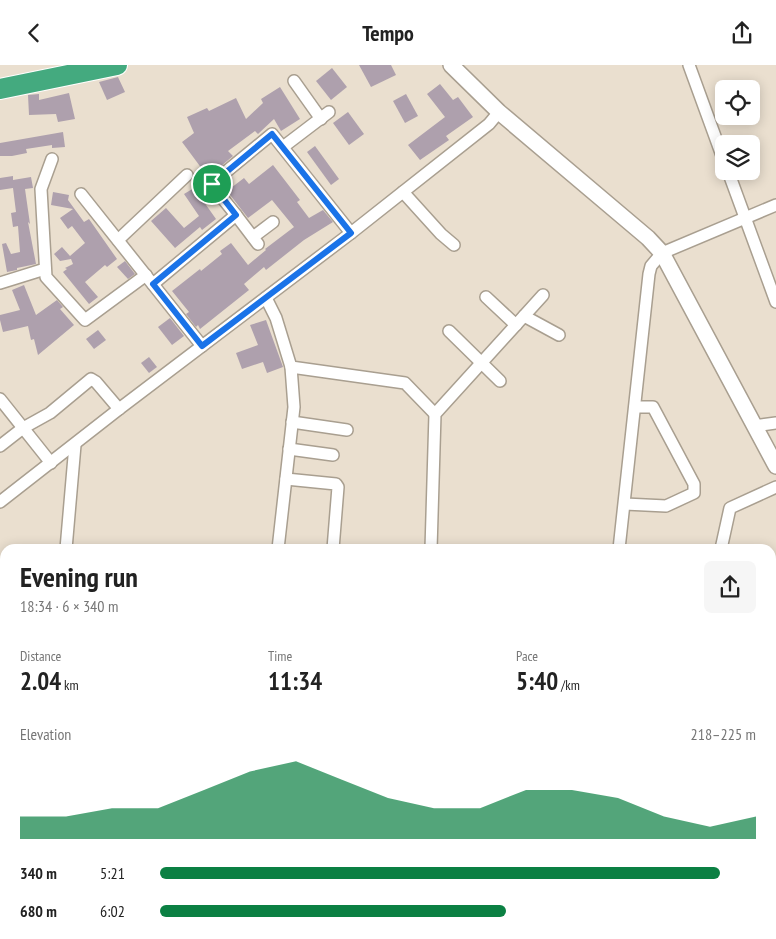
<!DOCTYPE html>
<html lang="en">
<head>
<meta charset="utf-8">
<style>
	:root { --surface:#fff; --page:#f6f6f6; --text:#222; --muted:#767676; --accent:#0b8043 }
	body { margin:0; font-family:"PT Sans Narrow",sans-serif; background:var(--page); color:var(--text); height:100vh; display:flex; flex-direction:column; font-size:19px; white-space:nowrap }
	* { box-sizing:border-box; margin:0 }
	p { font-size:16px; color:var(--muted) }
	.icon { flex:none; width:28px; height:28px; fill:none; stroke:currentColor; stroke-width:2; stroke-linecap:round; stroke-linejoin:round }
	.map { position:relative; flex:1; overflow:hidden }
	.panel { position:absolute; left:0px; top:479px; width:776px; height:396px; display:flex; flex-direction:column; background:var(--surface); border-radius:15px 15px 0 0; box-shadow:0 2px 12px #0003 }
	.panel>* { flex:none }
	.fabs { position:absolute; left:715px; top:15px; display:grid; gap:10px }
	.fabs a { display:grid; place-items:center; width:45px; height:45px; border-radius:8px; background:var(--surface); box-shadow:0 2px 12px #0003; font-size:25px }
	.pin { position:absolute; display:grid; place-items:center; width:42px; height:42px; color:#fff; margin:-21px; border:2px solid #fff; border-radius:50%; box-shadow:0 1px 5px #0007 }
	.round { display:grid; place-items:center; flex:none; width:52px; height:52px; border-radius:8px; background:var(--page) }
	.headline { display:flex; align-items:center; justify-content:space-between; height:85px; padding:0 20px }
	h1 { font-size:28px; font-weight:600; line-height:38px }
	.metrics { display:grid; grid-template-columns:repeat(3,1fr); gap:8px; height:85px; padding:5px 20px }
	.metrics div { display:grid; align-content:center }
	.metrics b { font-size:25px; font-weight:600 }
	.metrics small { font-size:14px; font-weight:400 }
	.metrics p { font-size:14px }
	.chart { height:140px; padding:10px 20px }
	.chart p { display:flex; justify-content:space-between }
	.chart svg { width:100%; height:90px; margin-top:5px; fill:var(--accent); opacity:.7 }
	ul { padding:0 20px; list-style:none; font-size:16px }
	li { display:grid; grid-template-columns:80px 60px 1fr; align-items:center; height:38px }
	li i { height:12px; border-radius:6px; background:var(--accent) }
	header { display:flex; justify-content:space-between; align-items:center; height:65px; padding:0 20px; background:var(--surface); font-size:22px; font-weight:600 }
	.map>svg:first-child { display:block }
</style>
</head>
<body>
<header><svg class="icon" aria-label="back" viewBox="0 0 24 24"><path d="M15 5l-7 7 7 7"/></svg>Tempo<svg class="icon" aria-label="share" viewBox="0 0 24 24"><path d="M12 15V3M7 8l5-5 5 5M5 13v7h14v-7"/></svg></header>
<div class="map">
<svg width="776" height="874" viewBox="0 0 776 874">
	<rect width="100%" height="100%" fill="#eadfcf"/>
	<path fill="#bbd8af" d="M247 870H459L473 874H247Z"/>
	<g fill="#aea0ad">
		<path d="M359 0H391L396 10 371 22Z"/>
		<path d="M332 3 347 22 331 35 316 16Z"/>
		<path d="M118 12 125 27 107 35 99 17Z"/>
		<path d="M440 19 453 35 458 32 473 52 446 71 449 75 420 95 408 80 445 52 427 29Z"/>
		<path d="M280 22 300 54 281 66 274 54 258 69 255 66 228 86 233 91 208 112 182 77 194 68 187 52 207 43 209 46 236 33 246 54 263 38 261 34Z"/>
		<path d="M69 28 75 54 58 57 56 49 29 50 28 30 39 29V35Z"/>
		<path d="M406 29 418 51 405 58 393 36Z"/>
		<path d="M348 47 364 69 349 80 333 58Z"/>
		<path d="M63 67 65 82 52 83V80L26 84 27 88 12 91H0V78Z"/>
		<path d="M315 81 339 114 331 120 307 87Z"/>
		<path d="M273 100 300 135 297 137 309 153 323 145 333 157 304 175 266 205 264 202 244 219 249 225 200 264 198 260 196 262 186 249 189 247 172 226 200 204 201 206 222 189 220 186 231 178 248 200 266 185 265 184 294 162 272 135 248 153 227 126 244 113 249 119Z"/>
		<path d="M13 111V115L31 112 33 123 25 124 30 159 28 157 36 199 17 203V205L7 207 2 179 6 178 11 189 20 187 18 161 13 162 11 148 16 147 13 123 0 125V113Z"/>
		<path d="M194 123 216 154 202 165 200 162 175 183 151 156 166 143 184 163 199 151 184 129Z"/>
		<path d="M53 127 69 130 68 135 84 157 89 154 117 194 107 202 105 200 85 217 98 232 89 239 63 207 67 204 65 203 73 199 71 194 60 196 54 189 62 182 70 191 85 178 72 161 68 164 60 153 73 144 51 140Z"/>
		<path d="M125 196 135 209 128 214 117 202Z"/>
		<path d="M24 220 36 250 57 235 63 242 60 244 74 260 38 290 34 274 31 275 28 261 3 267 0 255V250L20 245 12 225Z"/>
		<path d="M170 253 184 271 172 280 158 262Z"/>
		<path d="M266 255 283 302 267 308 263 297 242 304 236 288 258 280 250 260Z"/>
		<path d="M98 265 106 275 94 284 86 274Z"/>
		<path d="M149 292 157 302 149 308 141 298Z"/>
	</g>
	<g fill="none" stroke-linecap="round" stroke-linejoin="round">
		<defs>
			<g id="street">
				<path d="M689 0 724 96"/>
				<path d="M294 16 321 54"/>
				<path d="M283 82 329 47"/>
				<path d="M52 94 41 124 46 212 85 255 146 210"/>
				<path d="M728 106 776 237"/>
				<path d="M403 127 441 169 454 180"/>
				<path d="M81 129 202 281"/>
				<path d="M236 150 211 119 272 69 351 168"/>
				<path d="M253 172 273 157"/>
				<path d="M118 175 187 110"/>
				<path d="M0 218 45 204"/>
				<path d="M153 219 236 150 258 179"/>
				<path d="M486 232 516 260"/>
				<path d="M266 233 276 253 291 302 405 318 435 349"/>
				<path d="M524 251 559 270"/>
				<path d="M449 266 500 316"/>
				<path d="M0 334 51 398"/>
				<path d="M292 357 347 365"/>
				<path d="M754 361 776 358"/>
				<path d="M0 381 23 363 50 348 91 314 96 317 119 344"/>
				<path d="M289 384 333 390"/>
				<path d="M286 414 336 419 338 422 333 484"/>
				<path d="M0 437 119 344 351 168 489 59 499 47"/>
				<path d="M625 439 666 441 694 428V419L653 342H635"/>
				<path d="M66 484 75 380"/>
				<path d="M278 484 294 342 291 302"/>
				<path d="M431 484 435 349 543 230"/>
				<path d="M619 484 649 209 651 201 662 188 776 140"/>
				<path d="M721 484 730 443 776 422"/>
				<path d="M0 687H5"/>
				<path d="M0 859H5"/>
				<path d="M242 874V870"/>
				<path d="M619 874V870"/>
			</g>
			<path id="secondary" d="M451 0 499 47 648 173 662 188 776 401"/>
			<path id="highway" d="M0 24 117 0"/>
		</defs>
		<use href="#street" stroke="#a99f90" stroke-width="14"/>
		<use href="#secondary" stroke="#a99f90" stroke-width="18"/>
		<use href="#highway" stroke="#fff" stroke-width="22"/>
		<use href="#street" stroke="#fff" stroke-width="11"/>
		<use href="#secondary" stroke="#fff" stroke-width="15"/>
		<use href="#highway" stroke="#44aa7f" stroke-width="20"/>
	</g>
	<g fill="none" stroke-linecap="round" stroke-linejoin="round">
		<defs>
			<path id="route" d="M272 69 351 168 202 281 153 219 236 150 212 119Z"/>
		</defs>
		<use href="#route" stroke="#fff" stroke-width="10"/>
		<use href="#route" stroke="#1a73e8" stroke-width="6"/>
	</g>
</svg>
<div class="fabs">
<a><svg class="icon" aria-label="locate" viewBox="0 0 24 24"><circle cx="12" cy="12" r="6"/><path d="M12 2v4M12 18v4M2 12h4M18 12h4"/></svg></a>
<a><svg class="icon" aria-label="layers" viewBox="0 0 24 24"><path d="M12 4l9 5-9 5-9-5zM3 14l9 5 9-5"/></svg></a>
</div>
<div class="pin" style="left:212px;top:119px;background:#1e9e55"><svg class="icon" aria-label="arrive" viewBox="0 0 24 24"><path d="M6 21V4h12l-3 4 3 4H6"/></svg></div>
<section class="panel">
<div class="headline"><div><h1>Evening run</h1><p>18:34 · 6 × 340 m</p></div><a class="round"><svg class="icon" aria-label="share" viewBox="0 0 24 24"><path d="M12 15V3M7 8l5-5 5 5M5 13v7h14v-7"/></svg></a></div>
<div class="metrics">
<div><p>Distance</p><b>2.04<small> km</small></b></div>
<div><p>Time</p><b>11:34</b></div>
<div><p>Pace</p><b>5:40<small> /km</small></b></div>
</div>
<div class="chart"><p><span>Elevation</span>218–225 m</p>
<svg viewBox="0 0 160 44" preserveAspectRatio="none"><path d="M0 44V33L10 33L20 29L30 29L40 20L50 11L60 6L70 15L80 24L90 29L100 29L110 20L120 20L130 24L140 33L150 38L160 33V44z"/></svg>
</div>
<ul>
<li><b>340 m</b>5:21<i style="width:94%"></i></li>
<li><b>680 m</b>6:02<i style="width:58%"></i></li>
</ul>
</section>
</div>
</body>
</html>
